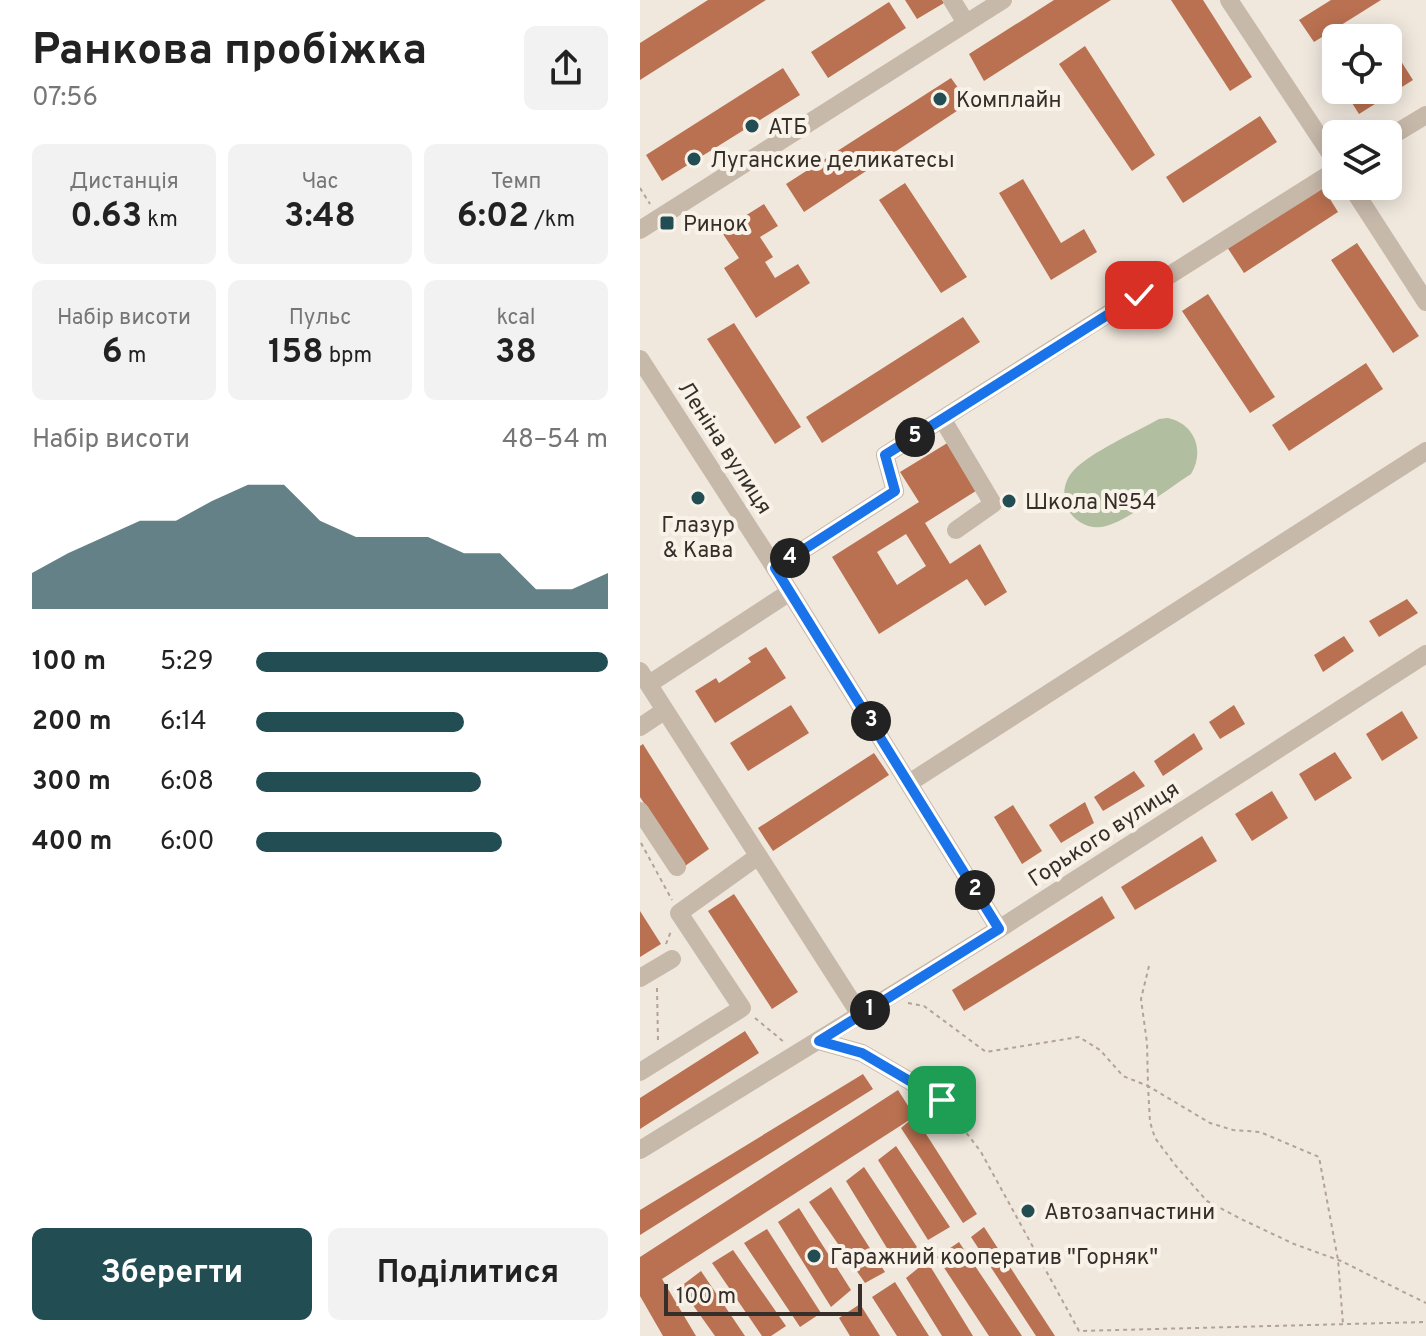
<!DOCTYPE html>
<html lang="uk">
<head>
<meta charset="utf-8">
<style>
	:root { --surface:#fff; --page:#f2f2f2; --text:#222; --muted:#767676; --accent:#224d53 }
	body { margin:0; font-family:Overpass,sans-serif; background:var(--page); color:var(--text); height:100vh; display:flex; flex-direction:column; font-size:30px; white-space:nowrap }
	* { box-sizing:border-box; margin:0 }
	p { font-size:26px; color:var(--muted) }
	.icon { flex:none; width:44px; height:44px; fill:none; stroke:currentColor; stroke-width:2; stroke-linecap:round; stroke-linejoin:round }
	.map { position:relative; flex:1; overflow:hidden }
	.details { display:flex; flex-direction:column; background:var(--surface); width:640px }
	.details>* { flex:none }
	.controls { position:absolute; left:682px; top:24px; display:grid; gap:16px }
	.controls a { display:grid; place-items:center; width:80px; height:80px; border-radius:12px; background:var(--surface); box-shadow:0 4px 20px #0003; font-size:40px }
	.scale { position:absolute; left:24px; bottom:20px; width:198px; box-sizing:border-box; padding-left:8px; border:4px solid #352e29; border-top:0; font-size:22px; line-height:28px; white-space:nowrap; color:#352e29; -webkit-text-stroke:6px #f8f2e9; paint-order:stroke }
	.pin { position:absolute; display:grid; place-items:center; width:68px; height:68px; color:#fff; margin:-34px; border-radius:16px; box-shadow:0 4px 12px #0006 }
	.km { position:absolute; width:40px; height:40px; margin:-20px; border-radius:50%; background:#222; color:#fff; font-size:22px; line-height:40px; text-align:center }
	.round { display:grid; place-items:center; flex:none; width:84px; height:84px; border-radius:12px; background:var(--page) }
	.head { display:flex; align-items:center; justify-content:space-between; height:136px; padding:0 32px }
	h1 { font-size:44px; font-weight:700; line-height:60px }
	.stats { display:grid; grid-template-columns:repeat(3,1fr); gap:12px; height:136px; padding:8px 32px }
	.stats div { display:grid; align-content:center; border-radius:12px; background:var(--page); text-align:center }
	.stats b { font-size:34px; font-weight:700 }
	.stats small { font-size:22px; font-weight:400 }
	.stats p { font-size:22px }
	.chart { height:224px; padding:16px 32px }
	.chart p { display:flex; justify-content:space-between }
	.chart svg { width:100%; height:144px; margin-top:8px; fill:var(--accent); opacity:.7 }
	.cta { display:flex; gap:16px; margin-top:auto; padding:16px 32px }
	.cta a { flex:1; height:92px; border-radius:12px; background:var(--accent); color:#fff; font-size:32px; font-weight:700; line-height:92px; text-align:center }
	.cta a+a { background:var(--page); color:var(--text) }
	ul { padding:0 32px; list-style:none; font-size:26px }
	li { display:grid; grid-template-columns:128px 96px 1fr; align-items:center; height:60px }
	li i { height:20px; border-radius:10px; background:var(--accent) }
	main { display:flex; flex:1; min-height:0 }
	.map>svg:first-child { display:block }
</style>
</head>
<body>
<main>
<section class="details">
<div class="head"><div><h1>Ранкова пробіжка</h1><p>07:56</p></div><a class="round"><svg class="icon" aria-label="share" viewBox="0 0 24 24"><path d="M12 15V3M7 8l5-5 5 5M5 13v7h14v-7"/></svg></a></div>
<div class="stats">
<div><p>Дистанція</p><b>0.63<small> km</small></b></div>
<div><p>Час</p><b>3:48</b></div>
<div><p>Темп</p><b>6:02<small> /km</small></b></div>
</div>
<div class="stats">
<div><p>Набір висоти</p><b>6<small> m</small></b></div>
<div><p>Пульс</p><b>158<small> bpm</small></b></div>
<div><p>kcal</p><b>38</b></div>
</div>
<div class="chart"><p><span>Набір висоти</span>48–54 m</p>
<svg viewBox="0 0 160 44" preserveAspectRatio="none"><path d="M0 44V33L10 27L20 22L30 17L40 17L50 11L60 6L70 6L80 17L90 22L100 22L110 22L120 27L130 27L140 38L150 38L160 33V44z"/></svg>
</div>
<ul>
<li><b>100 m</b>5:29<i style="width:100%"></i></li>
<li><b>200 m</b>6:14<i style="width:59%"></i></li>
<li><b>300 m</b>6:08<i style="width:64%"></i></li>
<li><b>400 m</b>6:00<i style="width:70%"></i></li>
</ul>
<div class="cta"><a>Зберегти</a><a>Поділитися</a></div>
</section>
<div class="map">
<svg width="786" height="1336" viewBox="0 0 786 1336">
	<rect width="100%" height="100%" fill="#f0e8dd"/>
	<path fill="#b1be9f" d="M528 418C555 424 565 451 551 474 529 488 489 520 466 526 450 531 432 521 426 505 422 493 425 479 434 470 451 452 496 432 519 419Z"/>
	<g fill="#ba7151" fill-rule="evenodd">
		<path d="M68 0H126L0 80V43Z"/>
		<path d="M265 0H302L304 3 277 19Z"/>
		<path d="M414 0H471L344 81 329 54Z"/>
		<path d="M531 0H563L612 77 590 91Z"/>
		<path d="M691 0H741L674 42 659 20Z"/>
		<path d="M249 2 266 28 188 78 171 52Z"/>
		<path d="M445 46 515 155 492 171 419 64Z"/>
		<path d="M759 58 773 80 719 114 705 92 708 90H748V65Z"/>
		<path d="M143 68 160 95 22 181 6 155Z"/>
		<path d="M311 78 329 103 164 212 146 184Z"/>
		<path d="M620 116 637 142 543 203 526 177Z"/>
		<path d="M383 179 421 243 444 229 457 252 411 280 359 193Z"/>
		<path d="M265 183 327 277 301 293 239 200Z"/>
		<path d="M682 186 698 212 604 273 587 247Z"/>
		<path d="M124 204 138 226 120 237 133 257 125 262 135 278 158 264 170 283 116 318 84 268 99 258 81 231Z"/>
		<path d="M717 243 779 336 753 353 691 260Z"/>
		<path d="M568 294 635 397 610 413 542 311Z"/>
		<path d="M323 317 340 342 182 443 166 417Z"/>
		<path d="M94 323 161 427 135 444 67 339Z"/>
		<path d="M726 363 743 389 649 451 632 425Z"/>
		<path d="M309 442 339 489 285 523 310 564 340 544 367 592 345 606 327 579 239 634 192 557 279 502 260 472ZM266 534 286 566 257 585 237 552Z"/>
		<path d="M767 599 778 613 739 637 729 621Z"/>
		<path d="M704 636 714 651 683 672 674 655Z"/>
		<path d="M126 647 146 678 75 723 55 691 76 678 79 683 111 662 108 658Z"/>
		<path d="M151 705 169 733 108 771 90 743Z"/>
		<path d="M594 705 605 724 580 739 569 722Z"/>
		<path d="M762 711 778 738 742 761 726 734Z"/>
		<path d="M554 733 563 749 523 776 514 761Z"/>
		<path d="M3 744 69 849 45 866 0 797V746Z"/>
		<path d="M695 752 712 778 675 801 659 774Z"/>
		<path d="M234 753 249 775 133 851 118 828Z"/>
		<path d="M494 771 505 786 463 811 454 797Z"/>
		<path d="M632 791 648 818 612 841 595 814Z"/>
		<path d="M445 802 454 823 421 843 409 825Z"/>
		<path d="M373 805 402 851 382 864 354 817Z"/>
		<path d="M562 836 577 861 495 910 481 887Z"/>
		<path d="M94 894 158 992 132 1009 68 911Z"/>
		<path d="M462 896 475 918 324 1011 312 990Z"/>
		<path d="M0 911 21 944 0 957Z"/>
		<path d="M105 1031 119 1053 0 1129V1098Z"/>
		<path d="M223 1074 233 1089 0 1235V1210Z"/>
		<path d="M258 1090 337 1214 323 1223 261 1128 274 1117 22 1279 56 1336H23L0 1296V1257Z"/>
		<path d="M256 1146 310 1227 288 1240 238 1160Z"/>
		<path d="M224 1167 277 1247 256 1263 206 1181Z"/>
		<path d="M191 1187 245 1272 225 1283 169 1202Z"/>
		<path d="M159 1208 211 1290 191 1307 138 1222Z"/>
		<path d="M344 1227 415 1336H396L331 1237Z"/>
		<path d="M127 1229 181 1313 160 1327 104 1243Z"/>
		<path d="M319 1242 382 1336H349L297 1257Z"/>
		<path d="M93 1250 146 1326 131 1336H122L72 1263Z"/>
		<path d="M287 1261 333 1336H302L266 1278Z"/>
		<path d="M61 1271 105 1336H75L40 1287Z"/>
		<path d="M255 1282 289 1336H257L232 1297Z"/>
		<path d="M220 1304 240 1336H210L199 1318Z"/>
	</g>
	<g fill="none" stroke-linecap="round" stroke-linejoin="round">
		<g stroke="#b3a395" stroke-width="2" stroke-dasharray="4 4" stroke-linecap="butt">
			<path d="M0 188 10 204"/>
			<path d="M1 843 32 900"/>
			<path d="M26 944 31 931"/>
			<path d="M509 966 501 999 507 1043 508 1086 570 1123 593 1130 620 1132 679 1157 698 1260 703 1324"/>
			<path d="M17 988 18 1042"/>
			<path d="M268 1003 284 1006 346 1052 439 1037 460 1050 483 1076 508 1086 510 1122 515 1138 536 1166 567 1201 599 1218 654 1244 701 1261 786 1303"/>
			<path d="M115 1018 144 1042"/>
			<path d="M312 1114 341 1152 439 1331 786 1322"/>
		</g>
		<g stroke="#c7b9aa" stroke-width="18">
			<path d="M312 0 326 23"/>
			<path d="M589 0 696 162"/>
			<path d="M748 138 786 115"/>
			<path d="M711 186 786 302"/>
			<path d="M0 230 363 0"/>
			<path d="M0 359 135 568 359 929"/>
			<path d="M303 420 353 504 316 530"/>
			<path d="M135 568 255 491 245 455 696 170"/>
			<path d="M0 671 221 1016"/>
			<path d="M9 684 150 592"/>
			<path d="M0 727 24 711"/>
			<path d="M269 783 786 451"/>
			<path d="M0 811 37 867"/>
			<path d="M0 978 32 959"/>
			<path d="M179 1041 222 1053 302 1100"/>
			<path d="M0 1072 102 1008 39 913 117 857"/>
			<path d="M0 1150 359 929 786 654"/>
		</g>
	</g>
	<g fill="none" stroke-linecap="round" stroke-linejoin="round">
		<defs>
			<path id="route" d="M302 1100 222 1053 179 1041 359 929 135 568 255 491 245 455 499 295"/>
		</defs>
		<use href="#route" stroke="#fff" stroke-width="16"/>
		<use href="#route" stroke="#1a73e8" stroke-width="10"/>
	</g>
	<g fill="#224d53" stroke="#f8f2e9" stroke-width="3">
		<circle cx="300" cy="99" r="8"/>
		<circle cx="112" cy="126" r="8"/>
		<circle cx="54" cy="159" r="8"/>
		<rect x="19" y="215" width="16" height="16" rx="4"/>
		<circle cx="58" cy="498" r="8"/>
		<circle cx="369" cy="501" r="8"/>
		<circle cx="388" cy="1211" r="8"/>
		<circle cx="174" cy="1256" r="8"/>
	</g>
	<g text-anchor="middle" stroke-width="8" stroke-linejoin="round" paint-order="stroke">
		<g font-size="22" fill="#352e29" stroke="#f8f2e9" text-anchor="start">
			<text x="316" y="107">Комплайн</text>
			<text x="128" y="134">АТБ</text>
			<text x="70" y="167">Луганские деликатесы</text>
			<text x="43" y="231">Ринок</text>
			<text x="385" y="509">Школа №54</text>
			<text x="58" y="532" text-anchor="middle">Глазур<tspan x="58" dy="25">&amp; Кава</tspan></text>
			<text x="404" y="1219">Автозапчастини</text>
			<text x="190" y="1264">Гаражний кооператив "Горняк"</text>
		</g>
		<g font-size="22" fill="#352e29" stroke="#f8f2e9">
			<text transform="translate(86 447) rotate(57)" y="8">Леніна вулиця</text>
			<text transform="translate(463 833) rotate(-33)" y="8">Горького вулиця</text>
		</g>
	</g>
</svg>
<div class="controls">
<a><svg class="icon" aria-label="locate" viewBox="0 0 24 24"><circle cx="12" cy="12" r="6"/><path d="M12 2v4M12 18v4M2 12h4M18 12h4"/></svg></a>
<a><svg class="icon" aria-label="layers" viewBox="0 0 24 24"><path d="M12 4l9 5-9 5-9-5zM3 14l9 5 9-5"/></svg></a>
</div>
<div class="scale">100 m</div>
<div class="pin" style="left:302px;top:1100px;background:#1e9e55"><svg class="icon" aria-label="arrive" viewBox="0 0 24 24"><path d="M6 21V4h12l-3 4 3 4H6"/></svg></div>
<div class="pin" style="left:499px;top:295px;background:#d93025"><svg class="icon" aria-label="check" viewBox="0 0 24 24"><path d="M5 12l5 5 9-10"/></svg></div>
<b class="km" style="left:230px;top:1010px">1</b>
<b class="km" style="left:335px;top:890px">2</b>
<b class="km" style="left:231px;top:721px">3</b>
<b class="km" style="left:150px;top:558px">4</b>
<b class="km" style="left:275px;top:437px">5</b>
</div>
</main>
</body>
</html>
